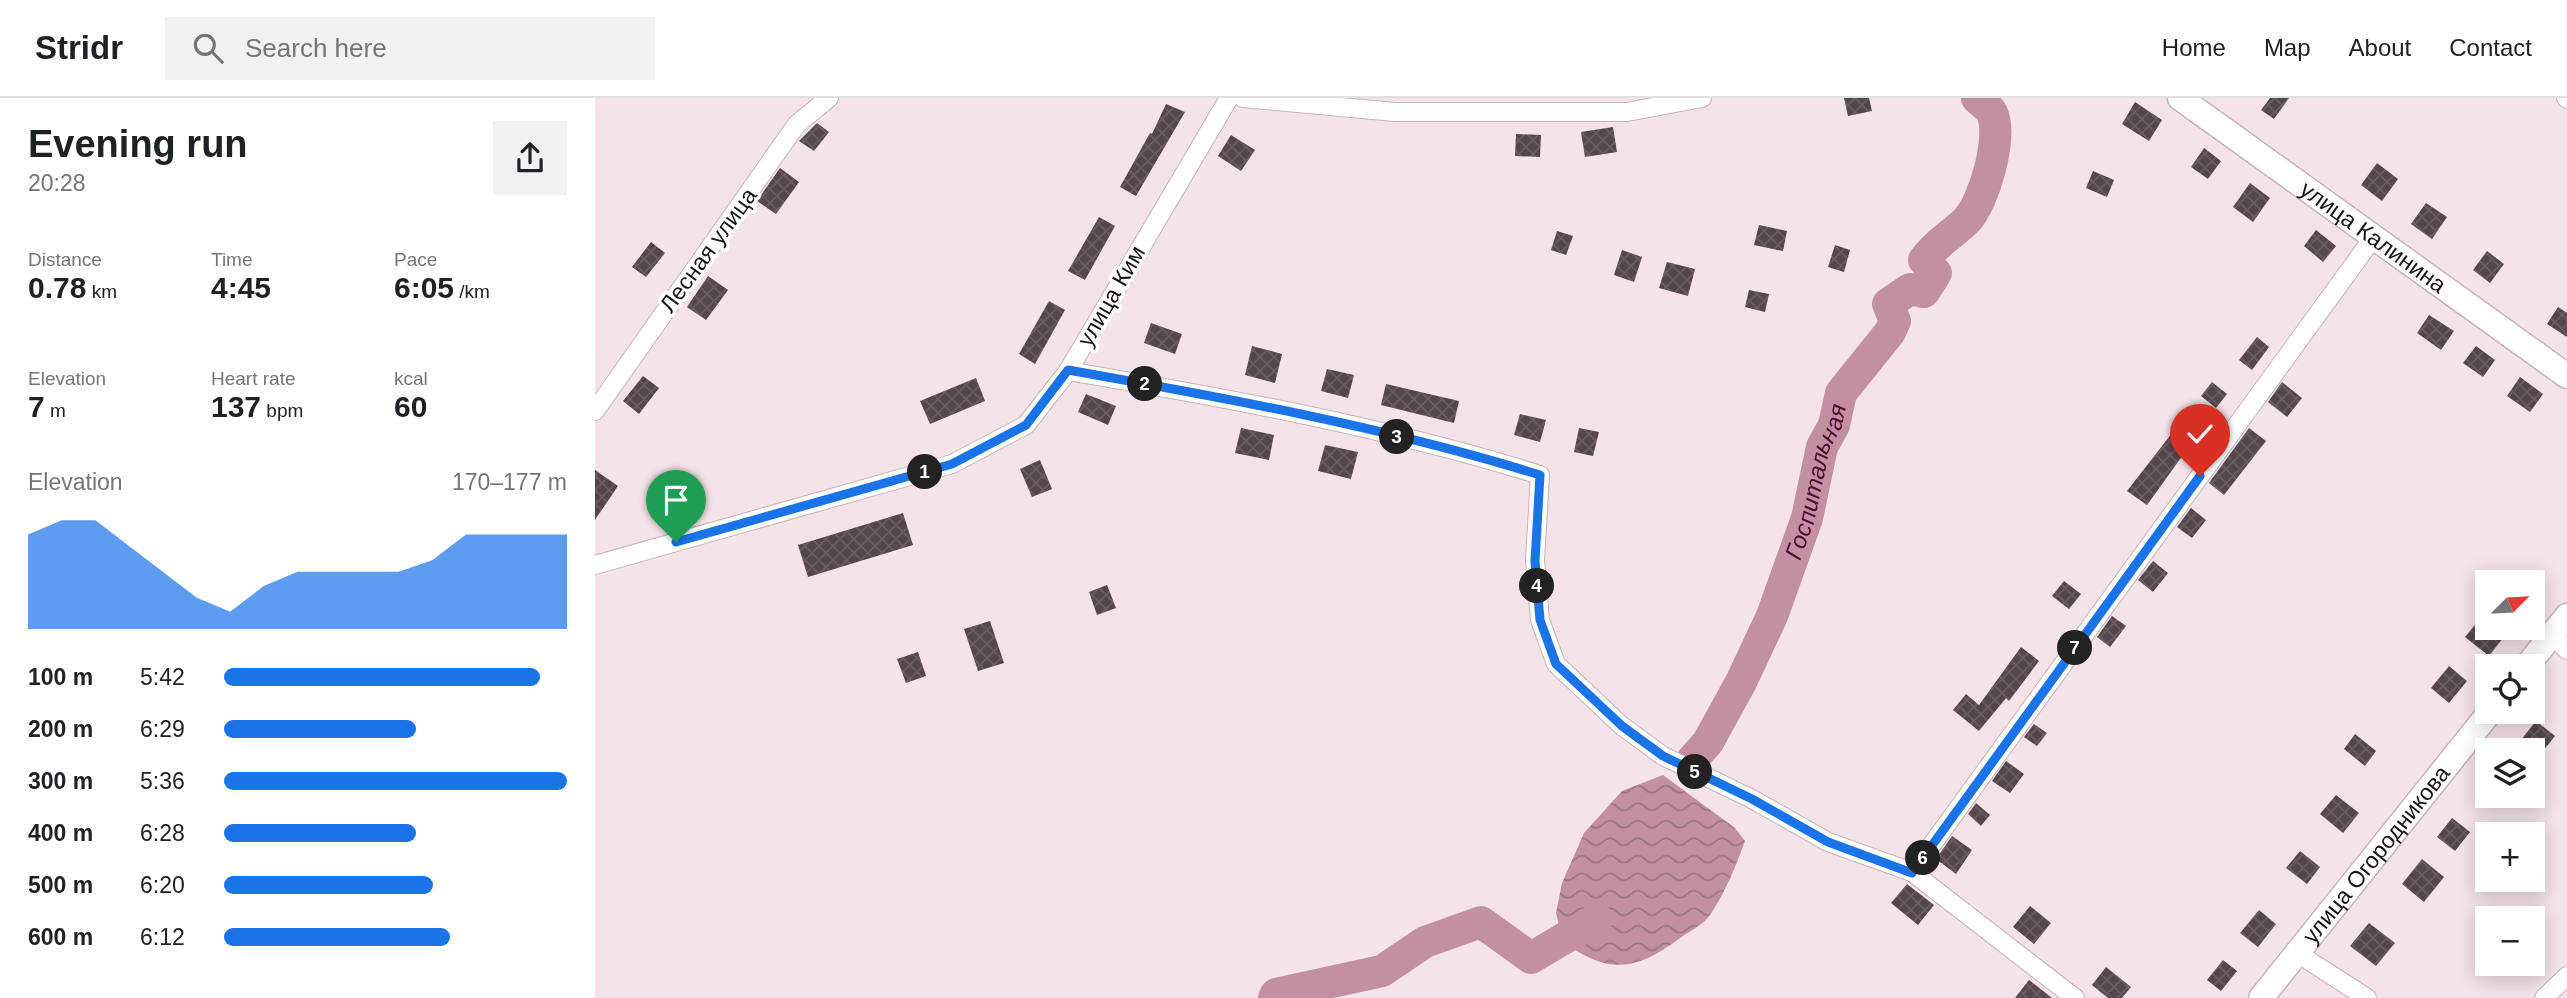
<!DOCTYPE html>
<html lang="en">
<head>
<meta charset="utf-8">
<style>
	:root { --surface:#fff; --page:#f2f2f2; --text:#202124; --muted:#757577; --line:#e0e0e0; --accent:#1a73e8 }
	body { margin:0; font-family:Arial,sans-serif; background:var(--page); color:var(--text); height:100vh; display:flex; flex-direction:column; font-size:26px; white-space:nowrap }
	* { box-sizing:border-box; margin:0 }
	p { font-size:23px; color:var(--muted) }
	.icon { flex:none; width:38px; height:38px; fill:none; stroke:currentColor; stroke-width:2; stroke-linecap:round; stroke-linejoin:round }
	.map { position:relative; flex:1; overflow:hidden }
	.drawer { display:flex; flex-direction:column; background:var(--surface); width:595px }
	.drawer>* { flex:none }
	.needle { width:46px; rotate:66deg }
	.tools { position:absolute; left:1880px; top:472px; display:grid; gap:14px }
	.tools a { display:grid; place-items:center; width:70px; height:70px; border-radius:0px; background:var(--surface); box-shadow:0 4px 18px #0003; font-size:35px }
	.pin { position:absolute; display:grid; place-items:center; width:60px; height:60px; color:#fff; margin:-72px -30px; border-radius:50% 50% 50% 0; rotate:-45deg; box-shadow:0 0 7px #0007 }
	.pin .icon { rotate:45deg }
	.km { position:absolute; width:35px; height:35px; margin:-18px; border-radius:50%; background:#222; color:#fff; font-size:19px; line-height:35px; text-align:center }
	.round { display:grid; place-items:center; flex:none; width:74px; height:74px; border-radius:0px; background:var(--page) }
	.overview { display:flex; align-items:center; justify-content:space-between; height:119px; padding:0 28px }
	h1 { font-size:38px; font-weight:700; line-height:52px }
	.figures { display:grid; grid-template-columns:repeat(3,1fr); gap:10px; height:119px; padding:7px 28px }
	.figures div { display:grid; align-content:center }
	.figures b { font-size:30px; font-weight:700 }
	.figures small { font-size:19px; font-weight:400 }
	.figures p { font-size:19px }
	.chart { height:196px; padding:14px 28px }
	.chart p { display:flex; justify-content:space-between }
	.chart svg { width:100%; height:126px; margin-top:7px; fill:var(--accent); opacity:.7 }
	ul { padding:0 28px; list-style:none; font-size:23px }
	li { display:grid; grid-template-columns:112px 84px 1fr; align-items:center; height:52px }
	li i { height:18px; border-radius:9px; background:var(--accent) }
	header { display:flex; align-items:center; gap:42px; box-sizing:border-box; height:98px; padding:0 35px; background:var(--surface); border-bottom:2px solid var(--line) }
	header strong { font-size:33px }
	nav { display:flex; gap:38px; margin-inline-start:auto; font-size:24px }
	.search { width:490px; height:63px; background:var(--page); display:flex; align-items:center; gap:18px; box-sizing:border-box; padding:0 24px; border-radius:0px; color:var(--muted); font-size:26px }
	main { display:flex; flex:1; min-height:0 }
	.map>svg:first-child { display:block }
</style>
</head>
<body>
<header>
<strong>Stridr</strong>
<div class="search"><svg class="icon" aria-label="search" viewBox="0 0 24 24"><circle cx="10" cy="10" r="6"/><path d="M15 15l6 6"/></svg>Search here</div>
<nav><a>Home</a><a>Map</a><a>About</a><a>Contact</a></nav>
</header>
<main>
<section class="drawer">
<div class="overview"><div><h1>Evening run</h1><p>20:28</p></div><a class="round"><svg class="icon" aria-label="share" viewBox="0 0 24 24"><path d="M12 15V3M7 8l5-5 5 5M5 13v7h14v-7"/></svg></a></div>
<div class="figures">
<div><p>Distance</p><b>0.78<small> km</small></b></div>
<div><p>Time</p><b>4:45</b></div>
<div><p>Pace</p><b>6:05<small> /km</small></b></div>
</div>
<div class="figures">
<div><p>Elevation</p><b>7<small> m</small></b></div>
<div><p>Heart rate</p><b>137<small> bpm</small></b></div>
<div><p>kcal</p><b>60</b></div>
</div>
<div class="chart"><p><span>Elevation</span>170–177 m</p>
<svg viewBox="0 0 160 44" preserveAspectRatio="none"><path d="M0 44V11L10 6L20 6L30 15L40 24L50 33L60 38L70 29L80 24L90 24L100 24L110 24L120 20L130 11L140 11L150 11L160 11V44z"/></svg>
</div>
<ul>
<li><b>100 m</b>5:42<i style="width:92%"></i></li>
<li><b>200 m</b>6:29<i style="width:56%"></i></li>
<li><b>300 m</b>5:36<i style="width:100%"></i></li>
<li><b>400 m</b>6:28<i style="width:56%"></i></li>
<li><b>500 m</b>6:20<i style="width:61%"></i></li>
<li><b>600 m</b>6:12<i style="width:66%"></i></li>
</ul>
</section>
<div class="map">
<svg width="1972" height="900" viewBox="0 0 1972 900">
	<defs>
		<pattern id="water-waves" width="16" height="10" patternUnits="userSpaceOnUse" patternTransform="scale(1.75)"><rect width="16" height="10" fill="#c390a1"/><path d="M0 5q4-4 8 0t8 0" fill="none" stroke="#9e7482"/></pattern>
		<pattern id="building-cross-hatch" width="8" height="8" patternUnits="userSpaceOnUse" patternTransform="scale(1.75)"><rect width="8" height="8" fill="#54464a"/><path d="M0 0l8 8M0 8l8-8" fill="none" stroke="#685d60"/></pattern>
	</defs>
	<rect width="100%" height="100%" fill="#f4e3e8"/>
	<path fill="url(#water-waves)" d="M1068 677 1140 730 1150 743C1141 768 1130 795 1115 817 1109 826 1095 833 1085 840 1041 873 1014 877 968 844L961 815 967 785 989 735 1027 693Z"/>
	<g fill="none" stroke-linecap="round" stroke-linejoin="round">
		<g stroke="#c390a1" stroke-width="32">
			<path id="s1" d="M1098 661 1113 644 1146 584 1177 518 1212 420 1227 349 1239 327 1246 295 1295 234 1300 223 1293 206 1315 191 1329 194 1341 175 1329 162C1341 145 1357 137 1372 122 1389 104 1408 39 1397 15 1395 10 1386 4 1382 0"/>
			<path d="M679 900 681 896 787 873 830 844 886 824 936 860 1002 821"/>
		</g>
	</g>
	<g fill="url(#building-cross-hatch)">
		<path d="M1249 0H1274L1277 13 1253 18Z"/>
		<path d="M1675 0H1694L1679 21 1666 12Z"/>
		<path d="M1540 4 1567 22 1554 43 1527 26Z"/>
		<path d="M571 6 590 14 541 98 525 89 555 35 557 36Z"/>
		<path d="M222 25 234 34 219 53 204 43Z"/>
		<path d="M1018 29 1022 54 990 59 986 34Z"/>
		<path d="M921 36 946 37 945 59 920 58Z"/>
		<path d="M636 37 660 52 646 73 623 58Z"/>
		<path d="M1609 50 1626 63 1613 81 1596 69Z"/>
		<path d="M1782 65 1803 81 1787 103 1766 87Z"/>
		<path d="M185 70 204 84 181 116 162 103Z"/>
		<path d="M1498 73 1519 82 1512 99 1491 90Z"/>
		<path d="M1655 85 1675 100 1658 124 1638 109Z"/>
		<path d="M1831 105 1852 119 1837 141 1816 126Z"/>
		<path d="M504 119 520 128 490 182 473 173Z"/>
		<path d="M1164 127 1192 133 1188 153 1159 147Z"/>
		<path d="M1721 132 1741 148 1728 164 1709 148Z"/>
		<path d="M962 133 978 138 971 157 956 152Z"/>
		<path d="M56 144 70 155 51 179 37 169Z"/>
		<path d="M1240 147 1255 152 1249 174 1233 169Z"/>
		<path d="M1027 152 1047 159 1039 184 1019 177Z"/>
		<path d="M1892 153 1909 166 1895 185 1878 172Z"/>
		<path d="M1072 164 1100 171 1093 198 1064 190Z"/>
		<path d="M113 178 133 192 111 222 92 209Z"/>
		<path d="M1154 192 1174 196 1170 214 1150 209Z"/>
		<path d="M454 203 470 212 440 266 424 256Z"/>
		<path d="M1963 209 1972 215V239L1952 226Z"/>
		<path d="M1834 217 1859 233 1846 252 1822 235Z"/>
		<path d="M556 225 587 236 580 256 549 245Z"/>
		<path d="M1662 239 1674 249 1657 272 1644 262Z"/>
		<path d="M657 248 687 256 680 285 650 277Z"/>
		<path d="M1881 248 1900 262 1888 279 1868 265Z"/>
		<path d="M732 271 759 277 753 300 726 293Z"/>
		<path d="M48 278 64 290 44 316 28 303Z"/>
		<path d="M1925 279 1948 296 1935 314 1912 298Z"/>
		<path d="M381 280 390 303 335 326 325 303Z"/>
		<path d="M1617 284 1632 296 1621 310 1606 298Z"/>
		<path d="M1687 284 1707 300 1692 319 1673 304Z"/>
		<path d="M791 286 864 303 859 325 786 307Z"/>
		<path d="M491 296 521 308 513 327 483 314Z"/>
		<path d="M925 316 951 322 945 344 919 337Z"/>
		<path d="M646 330 679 337 674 362 640 355Z"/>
		<path d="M984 330 1004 334 998 358 979 354Z"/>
		<path d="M1581 330 1598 343 1552 407 1532 393Z"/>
		<path d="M1654 330 1671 343 1629 397 1614 385Z"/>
		<path d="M730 347 763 354 756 381 723 373Z"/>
		<path d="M445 362 457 391 437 399 425 371Z"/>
		<path d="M0 372 23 388 0 422Z"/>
		<path d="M1596 410 1611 422 1597 440 1582 429Z"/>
		<path d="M308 415 318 447 213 479 203 447Z"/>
		<path d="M1558 463 1573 475 1558 494 1543 482Z"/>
		<path d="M1469 483 1486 496 1474 511 1457 498Z"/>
		<path d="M512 487 521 510 502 517 494 494Z"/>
		<path d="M1892 512V530H1916L1894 558 1870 539Z"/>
		<path d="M1517 518 1531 528 1515 549 1502 539Z"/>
		<path d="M395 523 409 565 383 573 369 531Z"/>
		<path d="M1426 549 1444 563 1414 603 1411 600 1384 633 1358 612 1371 596 1384 607Z"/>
		<path d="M323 554 331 578 311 585 302 561Z"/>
		<path d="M1854 568 1872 583 1854 605 1836 590Z"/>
		<path d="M1941 623 1960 638 1944 658 1925 643Z"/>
		<path d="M1439 626 1452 635 1442 648 1429 639Z"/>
		<path d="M1760 636 1781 653 1770 668 1749 651Z"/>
		<path d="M1411 663 1429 676 1415 695 1397 683Z"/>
		<path d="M1741 697 1764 715 1748 735 1725 716Z"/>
		<path d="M1381 705 1395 717 1386 728 1373 716Z"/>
		<path d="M1857 720 1875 734 1860 753 1842 739Z"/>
		<path d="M1357 738 1377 752 1361 776 1341 761Z"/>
		<path d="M1705 753 1725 769 1712 786 1691 770Z"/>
		<path d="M1827 761 1849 779 1829 804 1807 786Z"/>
		<path d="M1312 786 1339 807 1323 827 1296 805Z"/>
		<path d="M1435 808 1456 825 1439 846 1418 829Z"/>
		<path d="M1664 812 1681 826 1663 849 1645 835Z"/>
		<path d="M1774 825 1800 845 1781 868 1755 848Z"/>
		<path d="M1628 862 1642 873 1626 893 1612 882Z"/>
		<path d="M1511 869 1536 889 1527 900H1513L1497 887Z"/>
		<path d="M1434 882 1457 900H1420Z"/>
	</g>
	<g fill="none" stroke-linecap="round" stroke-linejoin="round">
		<defs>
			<g id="street">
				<path d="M648 0 800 14H1032L1107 0"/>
				<path d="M1971 0 1972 1"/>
				<path d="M473 273C631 300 792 329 945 377L940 462 945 522 961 566 1027 628 1068 658 1157 701 1233 744 1317 774"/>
				<path d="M0 313 202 26 234 0"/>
				<path d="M0 467 357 366 431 327 473 273 634 0"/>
				<path d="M1957 537 1972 552"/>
				<path d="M1702 855 1772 900"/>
				<path d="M1480 900 1317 774 1778 140"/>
				<path d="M1949 900 1972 878"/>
			</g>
			<g id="secondary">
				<path id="s2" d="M1585 0 1972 278"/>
				<path d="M1931 569 1972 518"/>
				<path id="s3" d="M1666 900 1895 614"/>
			</g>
		</defs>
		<use href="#street" stroke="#c5b4b9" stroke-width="20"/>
		<use href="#secondary" stroke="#c5b4b9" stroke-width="27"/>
		<use href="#street" stroke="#fff" stroke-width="18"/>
		<use href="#secondary" stroke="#fff" stroke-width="24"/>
	</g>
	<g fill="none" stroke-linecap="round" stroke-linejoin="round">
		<defs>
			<path id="route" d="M81 444 357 366 431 327 473 272C631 300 791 329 945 377L940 463 945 522 961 566 1027 628 1068 658 1157 701 1233 744 1317 775 1605 378"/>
		</defs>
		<use href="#route" stroke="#fff" stroke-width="14"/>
		<use href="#route" stroke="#1a73e8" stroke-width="9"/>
	</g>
	<g text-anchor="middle" stroke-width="7" stroke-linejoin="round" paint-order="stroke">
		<g font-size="23" fill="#191315" stroke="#fff">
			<text dy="8" stroke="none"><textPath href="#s2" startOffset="238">улица Калинина</textPath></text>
			<text transform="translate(113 152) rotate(-54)" y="8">Лесная улица</text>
			<text transform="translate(516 198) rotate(-60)" y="8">улица Ким</text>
			<text dy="8" stroke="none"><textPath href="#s3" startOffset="184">улица Огородникова</textPath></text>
		</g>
		<g font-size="24" font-style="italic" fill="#4b0e2b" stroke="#fff">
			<text dy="8" stroke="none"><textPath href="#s1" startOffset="306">Госпитальная</textPath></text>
		</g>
	</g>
</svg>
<div class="tools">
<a><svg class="needle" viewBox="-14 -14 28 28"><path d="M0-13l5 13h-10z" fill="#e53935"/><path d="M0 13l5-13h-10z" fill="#757577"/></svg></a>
<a><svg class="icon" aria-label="locate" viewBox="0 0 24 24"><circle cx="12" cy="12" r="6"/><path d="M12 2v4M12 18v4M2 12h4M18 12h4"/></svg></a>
<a><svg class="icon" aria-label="layers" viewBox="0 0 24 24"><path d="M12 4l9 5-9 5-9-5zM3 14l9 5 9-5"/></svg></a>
<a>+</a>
<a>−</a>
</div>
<div class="pin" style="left:81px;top:444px;background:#1e9e55"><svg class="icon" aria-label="arrive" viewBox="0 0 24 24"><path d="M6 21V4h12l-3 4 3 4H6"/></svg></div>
<div class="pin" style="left:1605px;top:378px;background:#d93025"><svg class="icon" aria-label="check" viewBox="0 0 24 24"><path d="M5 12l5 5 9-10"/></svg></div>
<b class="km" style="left:330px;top:374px">1</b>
<b class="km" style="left:550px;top:286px">2</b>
<b class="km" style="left:802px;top:339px">3</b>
<b class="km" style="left:942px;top:488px">4</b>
<b class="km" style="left:1100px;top:674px">5</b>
<b class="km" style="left:1328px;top:760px">6</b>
<b class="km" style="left:1480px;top:550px">7</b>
</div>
</main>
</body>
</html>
